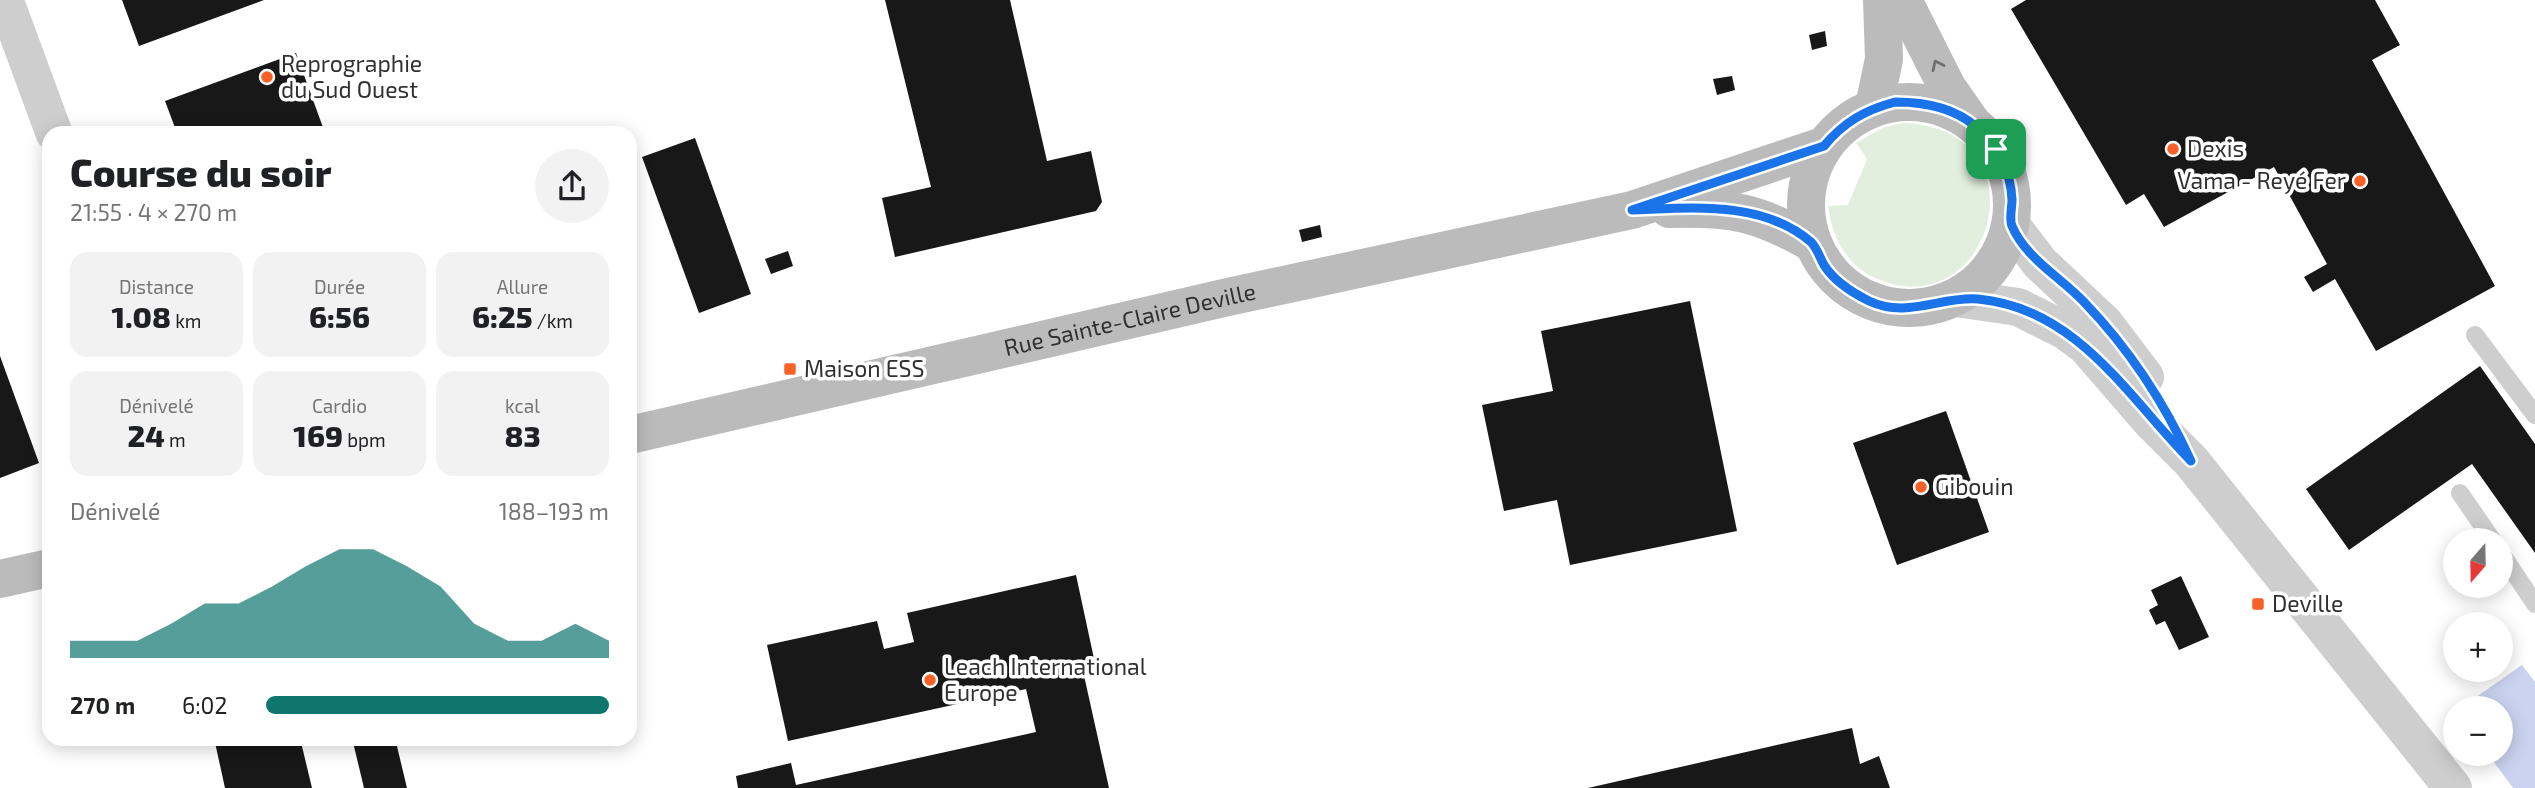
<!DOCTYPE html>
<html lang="fr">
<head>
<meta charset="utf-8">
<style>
	:root { --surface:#fff; --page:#f2f2f2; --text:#202124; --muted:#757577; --accent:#0f766e }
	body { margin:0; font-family:"Exo 2",sans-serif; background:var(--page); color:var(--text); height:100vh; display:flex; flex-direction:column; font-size:26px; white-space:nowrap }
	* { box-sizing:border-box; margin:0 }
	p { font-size:23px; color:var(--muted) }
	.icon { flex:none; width:38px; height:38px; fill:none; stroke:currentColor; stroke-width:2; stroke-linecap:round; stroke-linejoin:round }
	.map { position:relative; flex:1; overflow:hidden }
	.sheet { position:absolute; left:42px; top:126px; width:595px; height:620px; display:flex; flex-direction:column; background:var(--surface); border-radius:21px; box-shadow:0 4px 18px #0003 }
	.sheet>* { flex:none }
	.needle { width:46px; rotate:200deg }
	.fabs { position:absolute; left:2443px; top:528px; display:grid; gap:14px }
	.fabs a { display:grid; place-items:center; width:70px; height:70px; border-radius:50%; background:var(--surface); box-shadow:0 4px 18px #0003; font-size:35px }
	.pin { position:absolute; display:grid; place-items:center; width:60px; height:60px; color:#fff; margin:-30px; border-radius:14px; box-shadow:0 4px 10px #0006 }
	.round { display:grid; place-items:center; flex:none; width:74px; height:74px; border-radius:37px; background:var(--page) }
	.head { display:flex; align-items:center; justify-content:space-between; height:119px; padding:0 28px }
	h1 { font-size:38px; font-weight:800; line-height:52px }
	.figures { display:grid; grid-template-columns:repeat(3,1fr); gap:10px; height:119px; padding:7px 28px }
	.figures div { display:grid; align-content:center; border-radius:18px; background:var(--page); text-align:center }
	.figures b { font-size:30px; font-weight:800 }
	.figures small { font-size:19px; font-weight:400 }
	.figures p { font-size:19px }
	.chart { height:196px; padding:14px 28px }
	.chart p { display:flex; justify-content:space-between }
	.chart svg { width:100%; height:126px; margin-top:7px; fill:var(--accent); opacity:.7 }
	ul { padding:0 28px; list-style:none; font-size:23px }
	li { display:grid; grid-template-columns:112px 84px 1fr; align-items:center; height:52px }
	li i { height:18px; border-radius:9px; background:var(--accent) }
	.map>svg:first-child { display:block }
</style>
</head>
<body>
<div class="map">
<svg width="2535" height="788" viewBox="0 0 2535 788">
	<rect width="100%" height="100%" fill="#fff"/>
	<path fill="#e2efdf" d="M1903 123C2048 128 1993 330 1875 278 1845 264 1832 236 1828 206L1848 205 1867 159 1856 143 1884 127Z"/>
	<path fill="#cad3f0" d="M2522 665 2535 682V788H2513L2488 754H2501V709H2459Z"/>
	<g fill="#181818">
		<path d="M122 0H264L139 46Z"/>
		<path d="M885 0H1010L1047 161 1091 151 1102 202 1096 211 895 257 882 198 931 187Z"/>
		<path d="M2026 0H2375L2400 45 2372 60 2495 286 2376 351 2335 279 2313 292 2304 277 2327 264 2274 167 2164 227 2144 194 2126 205 2011 9Z"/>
		<path d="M1825 31 1827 46 1812 50 1809 35Z"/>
		<path d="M296 53 325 133H177L165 101Z"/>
		<path d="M1732 76 1735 90 1717 95 1713 79Z"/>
		<path d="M695 138 751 294 699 313 642 157Z"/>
		<path d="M1320 225 1322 237 1302 242 1299 230Z"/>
		<path d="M788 251 793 266 771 274 765 259Z"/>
		<path d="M1690 301 1737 531 1570 565 1557 500 1504 511 1482 405 1553 391 1541 331Z"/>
		<path d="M0 356 39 463 0 478Z"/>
		<path d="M2480 366 2535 444V553L2472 464 2349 550 2306 489Z"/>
		<path d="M1946 411 1989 532 1897 565 1853 443Z"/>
		<path d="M1076 575 1096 668 1083 671 1109 788H738L736 776 791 763 796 785 1036 732 1026 689 788 741 767 645 877 621 884 649 914 642 907 613Z"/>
		<path d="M2181 576 2209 637 2179 650 2165 621 2156 625 2149 610 2158 605 2151 590Z"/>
		<path d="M1852 728 1860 764 1879 756 1890 788H1588Z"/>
		<path d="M214 738H300L312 788H225Z"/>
		<path d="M352 738H395L407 788H364Z"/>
	</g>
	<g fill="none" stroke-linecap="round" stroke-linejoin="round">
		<g stroke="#cecece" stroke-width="18">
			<path d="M2475 335 2535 415"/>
			<path d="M2460 493 2493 541"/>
			<path d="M2501 553 2535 604"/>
		</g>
		<path stroke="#cecece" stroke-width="37" d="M5 0 54 133"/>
		<g stroke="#cecece" stroke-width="38">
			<path d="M2011 225 2040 263 2104 323 2145 377"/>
			<path d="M1956 298 2018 307 2064 330 2086 346 2151 421 2191 461 2453 788"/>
		</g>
		<g stroke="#bbb" stroke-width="38">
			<path d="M1903 0 1947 87 1972 123"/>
			<circle cx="1909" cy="205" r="103"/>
			<path d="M1874 107 1884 59 1882 0"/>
			<path d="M1669 209C1731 207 1758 212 1812 243"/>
			<path id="s1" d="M630 435 1228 297 1632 210 1823 146"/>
			<path d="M0 579 49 568"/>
		</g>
	</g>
	<defs><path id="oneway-chevron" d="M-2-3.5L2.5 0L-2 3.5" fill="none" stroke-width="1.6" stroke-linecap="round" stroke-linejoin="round" transform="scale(1.75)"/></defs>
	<use stroke="#6f6f6f" href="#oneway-chevron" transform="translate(1937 65) rotate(-116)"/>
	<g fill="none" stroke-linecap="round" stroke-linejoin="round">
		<defs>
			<path id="route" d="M1895 102C1924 102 1953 107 1975 126 1997 145 2011 171 2012 200 2012 208 2009 219 2012 226 2026 259 2062 278 2085 303 2131 351 2164 402 2191 461 2128 397 2077 308 1978 299 1941 296 1907 319 1869 301 1853 293 1834 281 1824 265 1820 258 1817 248 1811 242 1762 200 1692 208 1632 210L1824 146C1844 122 1865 110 1895 102Z"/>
		</defs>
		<use href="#route" stroke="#fff" stroke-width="14"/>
		<use href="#route" stroke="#1a73e8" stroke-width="9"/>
	</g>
	<g fill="#f56127" stroke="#fff" stroke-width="2.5">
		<circle cx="267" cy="77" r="7"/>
		<circle cx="2173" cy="149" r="7"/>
		<circle cx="2360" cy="181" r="7"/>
		<rect x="783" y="362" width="14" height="14" rx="3.5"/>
		<circle cx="1921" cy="487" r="7"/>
		<rect x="2251" y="597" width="14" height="14" rx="3.5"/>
		<circle cx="930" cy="680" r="7"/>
	</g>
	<g text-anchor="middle" stroke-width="7" stroke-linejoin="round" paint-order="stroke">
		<g font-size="23" fill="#313131" stroke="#fff" text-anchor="start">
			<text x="281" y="72">Reprographie<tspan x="281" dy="26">du Sud Ouest</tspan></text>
			<text x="2187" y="157">Dexis</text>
			<text x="2346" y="189" text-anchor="end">Vama - Reyé Fer</text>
			<text x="804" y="377">Maison ESS</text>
			<text x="1935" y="495">Gibouin</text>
			<text x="2272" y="612">Deville</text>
			<text x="944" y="675">Leach International<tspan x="944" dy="26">Europe</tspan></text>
		</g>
		<g font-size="23" fill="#313131" stroke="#fff">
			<text dy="8" stroke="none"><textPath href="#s1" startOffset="513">Rue Sainte-Claire Deville</textPath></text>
		</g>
	</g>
</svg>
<div class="fabs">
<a><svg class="needle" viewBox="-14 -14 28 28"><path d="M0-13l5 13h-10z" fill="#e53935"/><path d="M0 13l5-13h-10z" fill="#757577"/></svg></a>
<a>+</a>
<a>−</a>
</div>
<div class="pin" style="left:1996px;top:149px;background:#1e9e55"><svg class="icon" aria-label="arrive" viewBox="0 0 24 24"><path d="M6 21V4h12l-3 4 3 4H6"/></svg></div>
<section class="sheet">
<div class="head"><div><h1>Course du soir</h1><p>21:55 · 4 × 270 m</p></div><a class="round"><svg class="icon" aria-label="share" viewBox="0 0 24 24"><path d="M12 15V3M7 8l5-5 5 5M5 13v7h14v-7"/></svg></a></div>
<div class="figures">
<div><p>Distance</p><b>1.08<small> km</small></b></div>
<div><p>Durée</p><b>6:56</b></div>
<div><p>Allure</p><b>6:25<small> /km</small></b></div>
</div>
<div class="figures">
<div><p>Dénivelé</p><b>24<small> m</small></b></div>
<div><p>Cardio</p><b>169<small> bpm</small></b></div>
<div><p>kcal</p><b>83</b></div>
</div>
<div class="chart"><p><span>Dénivelé</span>188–193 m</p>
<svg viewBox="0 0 160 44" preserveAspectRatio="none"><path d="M0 44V38L10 38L20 38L30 32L40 25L50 25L60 19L70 12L80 6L90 6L100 12L110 19L120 32L130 38L140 38L150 32L160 38V44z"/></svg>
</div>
<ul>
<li><b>270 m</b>6:02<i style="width:100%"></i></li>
</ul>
</section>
</div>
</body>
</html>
